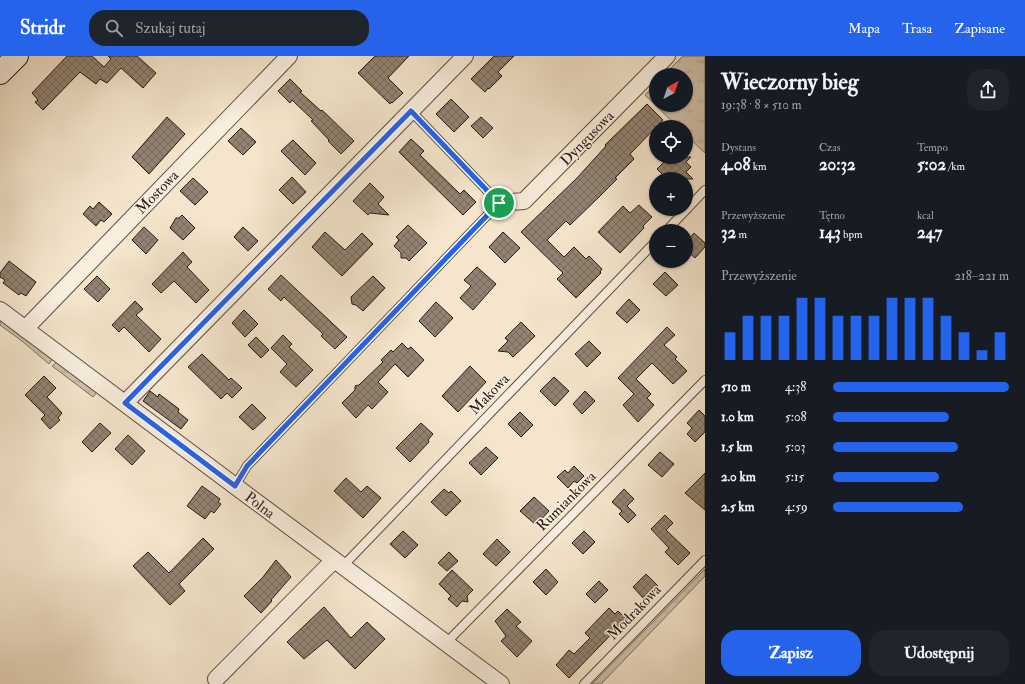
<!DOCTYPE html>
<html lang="pl">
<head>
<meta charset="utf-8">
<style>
	:root { --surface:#171b24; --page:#20242c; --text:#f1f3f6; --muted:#9ea1a6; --accent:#2563eb }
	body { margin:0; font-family:"IM FELL Double Pica",serif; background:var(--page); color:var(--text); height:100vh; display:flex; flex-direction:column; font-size:15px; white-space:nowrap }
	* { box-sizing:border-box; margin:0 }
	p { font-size:13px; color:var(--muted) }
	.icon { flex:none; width:22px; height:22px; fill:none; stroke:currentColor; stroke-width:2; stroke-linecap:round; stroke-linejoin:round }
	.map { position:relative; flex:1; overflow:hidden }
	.details { display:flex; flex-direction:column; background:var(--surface); width:320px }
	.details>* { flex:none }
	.needle { width:26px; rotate:40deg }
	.fabs { position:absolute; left:649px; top:12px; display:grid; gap:8px }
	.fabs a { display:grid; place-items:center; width:44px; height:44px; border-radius:50%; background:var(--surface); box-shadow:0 1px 3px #0004; font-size:20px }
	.pin { position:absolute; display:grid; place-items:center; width:34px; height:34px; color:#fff; margin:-17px; border:2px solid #fff; border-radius:50%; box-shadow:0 1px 4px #0007 }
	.round { display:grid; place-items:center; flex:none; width:42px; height:42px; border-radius:16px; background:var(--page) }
	.overview { display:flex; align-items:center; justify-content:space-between; height:68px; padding:0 16px }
	h1 { font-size:22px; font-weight:700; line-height:30px }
	.metrics { display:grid; grid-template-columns:repeat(3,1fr); gap:6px; height:68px; padding:4px 16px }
	.metrics div { display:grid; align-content:center }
	.metrics b { font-size:17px; font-weight:700 }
	.metrics small { font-size:11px; font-weight:400 }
	.metrics p { font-size:11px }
	.chart { height:112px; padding:8px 16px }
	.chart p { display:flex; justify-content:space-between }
	.chart svg { width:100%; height:72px; margin-top:4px; stroke:var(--accent); stroke-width:6 }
	.button { display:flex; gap:8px; margin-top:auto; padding:8px 16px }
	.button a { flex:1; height:46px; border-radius:16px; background:var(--accent); color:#fff; font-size:16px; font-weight:700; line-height:46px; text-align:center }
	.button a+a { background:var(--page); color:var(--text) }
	ul { padding:0 16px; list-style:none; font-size:13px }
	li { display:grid; grid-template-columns:64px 48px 1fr; align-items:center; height:30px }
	li i { height:10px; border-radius:5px; background:var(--accent) }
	header { display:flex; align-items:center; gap:24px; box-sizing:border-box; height:56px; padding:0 20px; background:var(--accent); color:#fff }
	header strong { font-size:19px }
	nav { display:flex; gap:22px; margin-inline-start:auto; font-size:14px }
	.search { width:280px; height:36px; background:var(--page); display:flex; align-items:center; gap:10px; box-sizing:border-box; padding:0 14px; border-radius:16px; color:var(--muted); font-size:15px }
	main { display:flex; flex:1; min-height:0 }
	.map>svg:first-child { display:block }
</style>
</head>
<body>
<header>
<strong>Stridr</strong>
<div class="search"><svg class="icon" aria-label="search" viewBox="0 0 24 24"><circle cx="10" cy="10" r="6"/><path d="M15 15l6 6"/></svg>Szukaj tutaj</div>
<nav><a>Mapa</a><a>Trasa</a><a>Zapisane</a></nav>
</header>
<main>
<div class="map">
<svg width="705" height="628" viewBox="0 0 705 628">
	<defs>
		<pattern id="grass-tufts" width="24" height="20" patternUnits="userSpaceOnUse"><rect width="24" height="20" fill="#d1c2ac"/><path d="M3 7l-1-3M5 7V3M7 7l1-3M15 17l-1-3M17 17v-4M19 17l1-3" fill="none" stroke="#b3a693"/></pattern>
		<pattern id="building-cross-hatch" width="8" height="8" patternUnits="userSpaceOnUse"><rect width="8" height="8" fill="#918372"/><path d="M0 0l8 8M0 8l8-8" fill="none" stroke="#766a5c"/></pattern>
	</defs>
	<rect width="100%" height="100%" fill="#f4e5cc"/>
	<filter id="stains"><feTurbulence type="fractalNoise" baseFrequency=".005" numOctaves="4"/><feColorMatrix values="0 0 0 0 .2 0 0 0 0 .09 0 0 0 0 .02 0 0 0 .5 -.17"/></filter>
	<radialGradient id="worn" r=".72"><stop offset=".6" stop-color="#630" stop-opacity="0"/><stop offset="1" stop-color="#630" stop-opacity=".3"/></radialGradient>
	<g fill="url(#grass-tufts)" stroke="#7c6e5e">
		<path d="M683 0H705V97L686 79V71H678L645 39 656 27V49H686V19H664Z"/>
		<path d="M0 262 53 302 49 308 22 285 0 269Z"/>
		<path d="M58 305 98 335 93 341 52 310Z"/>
		<path d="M705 513V520L601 628H592Z"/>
	</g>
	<g fill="url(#building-cross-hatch)" stroke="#261910">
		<path d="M67 0H92L104 11 111 3 108 0H137L156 17 143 32 121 12 107 27 100 23 96 28 80 16 43 54 35 46 38 44 32 37Z"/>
		<path d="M375 0H409L388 22 403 37 392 47 391 46 390 48 358 17Z"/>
		<path d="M494 0H514L498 16 502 20 489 33 488 32 485 36 471 23Z"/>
		<path d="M290 23 302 35 300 36 321 55 322 54 354 85 341 98 328 85 329 84 311 65 313 64 292 44 290 47 278 35Z"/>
		<path d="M451 43 469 61 454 76 436 58Z"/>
		<path d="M647 48 663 64 630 98 634 103 615 122 617 123 598 142 570 169 566 165 547 184 564 201 574 191 586 203 589 200 602 213 600 216 601 217 576 242 557 223 563 217 521 176 577 122 606 90 605 89Z"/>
		<path d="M167 61 185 78 149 118 132 101Z"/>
		<path d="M481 61 493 72 483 82 471 70Z"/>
		<path d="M241 72 256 86 243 99 228 85Z"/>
		<path d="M411 83 424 95 420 99 460 138 464 134 476 146 463 159 399 96Z"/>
		<path d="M293 84 316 107 305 119 281 95Z"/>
		<path d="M669 101H691L686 106 691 111 686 116 693 123H667L657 113Z"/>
		<path d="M292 121 306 136 293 148 279 134Z"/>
		<path d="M193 122 208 136 195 149 180 135Z"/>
		<path d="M370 127 384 141 378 148 389 159 370 157 368 159 353 145Z"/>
		<path d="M99 146 112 158 104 166 101 164 96 170 83 158 90 150 93 153Z"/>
		<path d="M639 149 652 161 643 170 644 172 620 197 598 176 623 150 630 157Z"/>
		<path d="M182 159 195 172 183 184 170 172 176 162H179Z"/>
		<path d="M408 169 427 187 409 205 406 202H401V197L394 190 399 184 396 181Z"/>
		<path d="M144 171 158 184 146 198 132 184Z"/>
		<path d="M243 171 258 185 248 195 234 181Z"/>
		<path d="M325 176 345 194 362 177 373 188 342 220 312 191Z"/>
		<path d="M503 176 520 192 505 207 489 191Z"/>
		<path d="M694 177 705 187V191L695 202 686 194V186Z"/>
		<path d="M183 196 192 206 187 211 209 234 196 247 174 225 161 237 152 228Z"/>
		<path d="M9 205 36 226 26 240 21 237 19 239 3 227 5 224 0 221V217Z"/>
		<path d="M477 211 496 228 473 254 460 242 471 230 464 224Z"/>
		<path d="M665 216 678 229 666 240 653 228Z"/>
		<path d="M281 219 347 281 335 293 321 280 323 278 284 241 281 245 268 233Z"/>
		<path d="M97 220 110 233 98 246 84 233Z"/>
		<path d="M373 220 385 232 363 255 356 249 352 248 351 241Z"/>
		<path d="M629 243 640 254 627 267 616 257Z"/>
		<path d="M135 245 143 253 136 259 161 283 149 296 124 271 119 276 112 269Z"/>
		<path d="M436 246 453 262 435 281 419 265Z"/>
		<path d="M244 254 258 268 245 281 232 267Z"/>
		<path d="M521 266 535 280 513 301 508 296 498 295 508 285 505 282Z"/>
		<path d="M667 271 675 279 664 289 677 301 675 303 687 315 673 328 652 307 636 323 651 338 647 342 654 349 638 366 623 349 634 338 618 322Z"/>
		<path d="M283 279 292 288 289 291 313 314 296 331 280 316 287 308 271 292Z"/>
		<path d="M256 281 269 294 261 302 248 289Z"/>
		<path d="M589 285 601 297 587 311 575 298Z"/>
		<path d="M402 287 408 293 411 291 424 304 408 321 395 308 378 326 388 336 372 353 368 349 356 362 342 347 355 334V330L359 329 383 306 381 304 391 294 393 296Z"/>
		<path d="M202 298 229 324 231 322 242 332 232 342 227 337 221 343 188 311Z"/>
		<path d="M470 310 486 326 458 356 442 340Z"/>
		<path d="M44 320 56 332 47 341 62 357 58 362 60 364 50 373 41 363 45 359 25 339Z"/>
		<path d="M554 321 569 335 555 350 540 335Z"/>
		<path d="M150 335 158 341 159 338 179 353 178 356 188 364 181 373 143 345Z"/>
		<path d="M585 335 595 345 582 358 573 348Z"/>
		<path d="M252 348 266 362 253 374 239 361Z"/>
		<path d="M699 354 705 360V376L695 386 687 378 692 372 687 367Z"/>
		<path d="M520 356 533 369 521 381 508 368Z"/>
		<path d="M100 367 111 377 92 396 82 386Z"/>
		<path d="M421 367 433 378 428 384 429 386 410 406 396 392Z"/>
		<path d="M128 379 145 395 132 409 115 393Z"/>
		<path d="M486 391 498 402 481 419 469 407Z"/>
		<path d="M660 396 674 408 662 421 648 409Z"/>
		<path d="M574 410 584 420 577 427 574 425 568 432 557 421 565 414 568 417Z"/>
		<path d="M705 417V454L685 437Z"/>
		<path d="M346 422 361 436 367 430 381 442 363 462 334 435Z"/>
		<path d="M202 430 220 443 218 446 221 448 214 457 211 455 205 463 187 450Z"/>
		<path d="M444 433 449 437 451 435 461 445 446 460 431 446Z"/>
		<path d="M624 433 634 443 627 450 636 459 628 467 619 458 622 455 612 446Z"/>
		<path d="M534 441 549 455 536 469 520 455Z"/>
		<path d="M665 459 673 467 666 474 690 497 678 509 665 496 669 492 651 473Z"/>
		<path d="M403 475 418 489 405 502 390 488Z"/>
		<path d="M584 475 595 486 583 498 572 487Z"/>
		<path d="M203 482 214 493 179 528 185 535 170 549 133 510 148 496 169 517Z"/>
		<path d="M497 483 510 496 496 510 483 498Z"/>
		<path d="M449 496 458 505 447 515 438 507Z"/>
		<path d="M276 504 291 521 271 544 272 545 261 557 244 540 263 521Z"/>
		<path d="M546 513 558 526 546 539 533 526Z"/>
		<path d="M452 514 473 534 467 540 468 546 462 545 457 551 448 543 451 540 439 528Z"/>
		<path d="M646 518 658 530 644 543 633 531Z"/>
		<path d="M599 525 608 534 595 547 586 538Z"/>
		<path d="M324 551 351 582 367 566 385 583 355 613 327 584 304 603 287 586Z"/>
		<path d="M609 552 615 558 618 555 626 563 569 622 556 609 569 594 574 598 590 582 585 577Z"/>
		<path d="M507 553 521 566 516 570 532 585 517 601 501 585 506 580 495 565Z"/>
	</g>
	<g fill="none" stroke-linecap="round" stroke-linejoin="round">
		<defs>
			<g id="lane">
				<path d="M666 175 705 134"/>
				<path d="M235 430 247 410 499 147 411 55"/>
				<path d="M343 510 656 185"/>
				<path d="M447 586 705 324"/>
				<path d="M584 628 705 504"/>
			</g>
			<g id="street">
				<path d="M499 147 524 145 667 0"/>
				<path d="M0 254 235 430 501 628"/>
				<path d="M25 273 289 0"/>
				<path d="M125 347 465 0"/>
				<path d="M216 623 334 504"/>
			</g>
			<path id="secondary" d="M0 17 17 0"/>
		</defs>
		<use href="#lane" stroke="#5a4c3f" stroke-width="10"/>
		<use href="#street" stroke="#5a4c3f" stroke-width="18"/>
		<use href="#secondary" stroke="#261910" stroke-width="24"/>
		<use href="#lane" stroke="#f8eede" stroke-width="8"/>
		<use href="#street" stroke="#f8eede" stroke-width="16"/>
		<use href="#secondary" stroke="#f8eede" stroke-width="22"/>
	</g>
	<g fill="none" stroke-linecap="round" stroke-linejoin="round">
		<defs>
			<path id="route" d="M411 55 499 147 247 410 235 430 125 347Z"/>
		</defs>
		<use href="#route" stroke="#fff" stroke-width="8"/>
		<use href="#route" stroke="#2563eb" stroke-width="5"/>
	</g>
	<g text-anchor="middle" stroke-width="3" stroke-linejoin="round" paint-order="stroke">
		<g font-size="15" fill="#261910" stroke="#f8eede">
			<text transform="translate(587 82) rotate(-46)" y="5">Dyngusowa</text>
			<text transform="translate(157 136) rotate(-46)" y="5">Mostowa</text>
			<text transform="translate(489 338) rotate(-46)" y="5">Makowa</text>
			<text transform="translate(566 445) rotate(-45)" y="5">Rumiankowa</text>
			<text transform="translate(260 449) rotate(37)" y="5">Polna</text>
			<text transform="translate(634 556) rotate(-46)" y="5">Modrakowa</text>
		</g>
	</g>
	<rect width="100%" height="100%" filter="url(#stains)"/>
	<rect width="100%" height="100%" fill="url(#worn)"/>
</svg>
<div class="fabs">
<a><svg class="needle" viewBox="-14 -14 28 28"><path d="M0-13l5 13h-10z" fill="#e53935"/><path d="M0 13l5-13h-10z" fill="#9ea1a6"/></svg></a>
<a><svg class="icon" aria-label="locate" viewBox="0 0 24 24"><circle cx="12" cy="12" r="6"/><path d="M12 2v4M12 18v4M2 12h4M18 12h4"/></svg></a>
<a>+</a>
<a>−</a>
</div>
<div class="pin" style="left:499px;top:147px;background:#1e9e55"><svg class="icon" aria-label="arrive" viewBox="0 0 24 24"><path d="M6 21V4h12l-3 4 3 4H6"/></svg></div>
</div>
<section class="details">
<div class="overview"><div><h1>Wieczorny bieg</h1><p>19:38 · 8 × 510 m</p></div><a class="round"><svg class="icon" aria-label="share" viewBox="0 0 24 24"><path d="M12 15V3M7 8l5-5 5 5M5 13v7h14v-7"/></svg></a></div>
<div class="metrics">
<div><p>Dystans</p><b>4.08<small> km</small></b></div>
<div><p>Czas</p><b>20:32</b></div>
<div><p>Tempo</p><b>5:02<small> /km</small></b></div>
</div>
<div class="metrics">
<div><p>Przewyższenie</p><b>32<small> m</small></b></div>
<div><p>Tętno</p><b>143<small> bpm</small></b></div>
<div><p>kcal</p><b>247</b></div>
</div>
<div class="chart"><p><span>Przewyższenie</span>218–221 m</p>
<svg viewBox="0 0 160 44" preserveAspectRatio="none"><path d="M5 44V27M15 44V17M25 44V17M35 44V17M45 44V6M55 44V6M65 44V17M75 44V17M85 44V17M95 44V6M105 44V6M115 44V6M125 44V17M135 44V27M145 44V38M155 44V27"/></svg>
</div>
<ul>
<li><b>510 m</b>4:38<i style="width:100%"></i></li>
<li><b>1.0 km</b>5:08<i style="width:66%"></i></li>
<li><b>1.5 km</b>5:03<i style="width:71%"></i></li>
<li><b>2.0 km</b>5:15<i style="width:60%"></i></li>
<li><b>2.5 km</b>4:59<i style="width:74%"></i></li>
</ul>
<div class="button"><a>Zapisz</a><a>Udostępnij</a></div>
</section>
</main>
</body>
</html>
